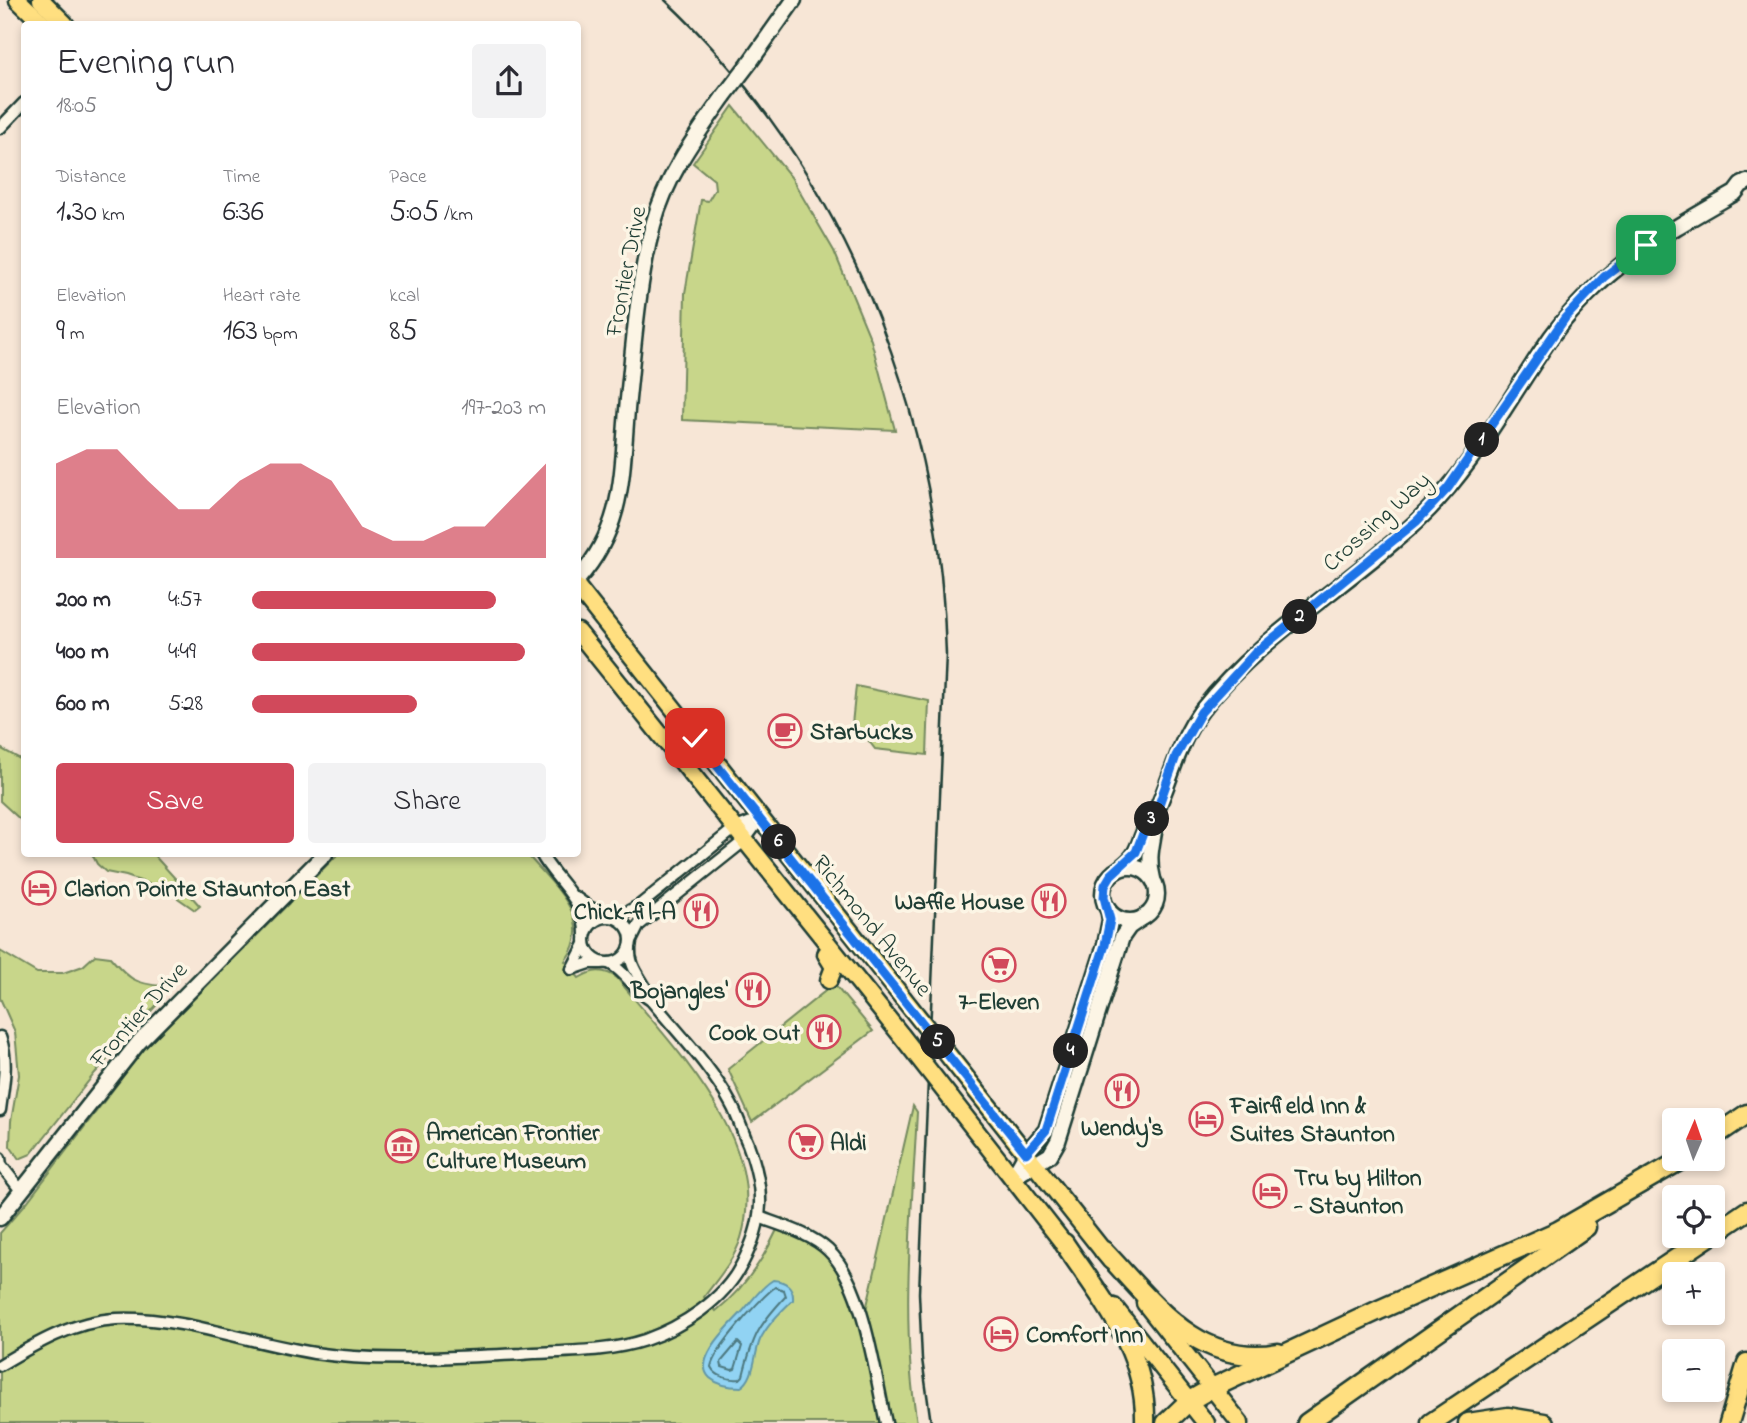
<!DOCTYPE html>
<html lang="en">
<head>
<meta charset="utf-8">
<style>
	:root { --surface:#fff; --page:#f2f2f3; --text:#2b2b33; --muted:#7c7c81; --accent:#d1495b }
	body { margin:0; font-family:"Indie Flower",sans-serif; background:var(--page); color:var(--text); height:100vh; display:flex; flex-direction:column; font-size:26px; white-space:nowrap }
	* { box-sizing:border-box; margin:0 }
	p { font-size:23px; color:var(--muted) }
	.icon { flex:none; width:38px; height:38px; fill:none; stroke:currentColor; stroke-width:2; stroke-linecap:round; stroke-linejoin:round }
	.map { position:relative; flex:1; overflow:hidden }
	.details { position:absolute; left:21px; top:21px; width:560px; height:836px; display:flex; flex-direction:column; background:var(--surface); border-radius:7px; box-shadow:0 4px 10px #0003 }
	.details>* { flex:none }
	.needle { width:46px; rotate:2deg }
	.controls { position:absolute; left:1662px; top:1108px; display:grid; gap:14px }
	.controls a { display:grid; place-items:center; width:63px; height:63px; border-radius:7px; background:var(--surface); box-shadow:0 4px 10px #0003; font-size:35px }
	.pin { position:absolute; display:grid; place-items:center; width:60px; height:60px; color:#fff; margin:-30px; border-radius:14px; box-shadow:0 4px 10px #0006 }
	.km { position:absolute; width:35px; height:35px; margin:-18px; border-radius:50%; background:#222; color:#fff; font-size:19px; line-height:35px; text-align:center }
	.round { display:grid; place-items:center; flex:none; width:74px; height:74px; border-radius:7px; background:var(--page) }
	.overview { display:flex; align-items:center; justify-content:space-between; height:119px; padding:0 35px }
	h1 { font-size:38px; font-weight:600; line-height:52px }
	.stats { display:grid; grid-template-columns:repeat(3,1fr); gap:10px; height:119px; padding:7px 35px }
	.stats div { display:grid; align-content:center }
	.stats b { font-size:30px; font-weight:600 }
	.stats small { font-size:19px; font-weight:400 }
	.stats p { font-size:19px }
	.chart { height:196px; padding:14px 35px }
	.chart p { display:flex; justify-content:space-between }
	.chart svg { width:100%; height:126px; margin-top:7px; fill:var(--accent); opacity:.7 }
	.button { display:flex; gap:14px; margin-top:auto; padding:14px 35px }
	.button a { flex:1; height:80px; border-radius:7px; background:var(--accent); color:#fff; font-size:28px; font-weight:600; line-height:80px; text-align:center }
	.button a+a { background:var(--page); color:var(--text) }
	ul { padding:0 35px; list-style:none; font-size:23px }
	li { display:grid; grid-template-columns:112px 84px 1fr; align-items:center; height:52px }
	li i { height:18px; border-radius:9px; background:var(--accent) }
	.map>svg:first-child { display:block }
</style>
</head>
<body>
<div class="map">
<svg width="1747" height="1423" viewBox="0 0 1747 1423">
	<rect width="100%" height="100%" fill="#f7e6d6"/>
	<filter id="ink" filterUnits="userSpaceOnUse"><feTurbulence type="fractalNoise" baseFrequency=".0143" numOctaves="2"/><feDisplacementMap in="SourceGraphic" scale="14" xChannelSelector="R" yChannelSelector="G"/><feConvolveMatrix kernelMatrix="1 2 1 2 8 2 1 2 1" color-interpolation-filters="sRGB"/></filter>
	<g filter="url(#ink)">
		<g fill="#c8d68a" stroke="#748a5f" stroke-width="2">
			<path d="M733 106 791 177 834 251 871 340 895 430 682 420 685 293 701 200 708 201 715 189 714 180 693 163Z"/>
			<path d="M856 686 929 701 927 755 875 749 865 736 851 734Z"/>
			<path d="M0 748 24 761V823L0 801Z"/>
			<path d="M92 854H153L200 906 195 910 166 890 126 876 106 872 97 864Z"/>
			<path d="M338 854H527C553 886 597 919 565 961L579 978C592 970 604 968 617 978 672 1047 771 1141 741 1238 734 1260 718 1278 704 1297L716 1311C747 1286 767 1255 782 1218 810 1229 839 1251 853 1279 859 1289 861 1300 866 1310L913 1106 917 1112C912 1215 900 1320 917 1423H0V1233L27 1202 144 1049Z"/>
			<path d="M0 951 37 973H63L83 966 95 955 110 957C129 979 135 984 163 986V998L95 1073 31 1154 19 1159 10 1146 11 1121 19 1075 15 1032 0 998Z"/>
			<path d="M834 984 873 1031 752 1122 728 1069Z"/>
		</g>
		<path fill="#91d3f3" stroke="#6397a7" stroke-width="2" d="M773 1280C786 1281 794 1287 793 1300 781 1311 767 1325 760 1340 754 1354 755 1379 741 1387 731 1387 718 1385 710 1378 691 1361 730 1325 743 1311 752 1301 761 1287 773 1280Z"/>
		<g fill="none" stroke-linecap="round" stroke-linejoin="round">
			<g stroke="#4d7980" stroke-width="2">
				<path d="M775 1287 784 1290 786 1296C758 1326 753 1336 743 1376L740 1379C729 1380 716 1377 711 1367 714 1349 760 1299 775 1287Z"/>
				<path d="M738 1342 742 1346 735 1369 732 1370 722 1367 721 1362Z"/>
			</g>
			<defs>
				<g id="street">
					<path d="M0 128 24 103"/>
					<path d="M541 854C556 882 586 900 585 935"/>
					<path d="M575 897 589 907 607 916"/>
					<circle cx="608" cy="940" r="23"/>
					<path d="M616 918 640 905 734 829 759 819"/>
					<path d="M631 941 639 925 744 841 760 819"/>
					<path d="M630 947C628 969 645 981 651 1000"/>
					<path d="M572 969 590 963H602"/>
					<path d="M572 969 585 944"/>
					<path d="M0 1037C9 1061 3 1085 0 1110"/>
					<path d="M0 1158 1 1165 22 1192"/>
					<path d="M759 1217C782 1226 810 1233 828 1250 864 1284 875 1375 886 1423"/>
					<path d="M0 1365C35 1344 74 1321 116 1319 182 1316 249 1343 314 1353 383 1363 452 1357 521 1354 562 1351 606 1353 645 1340 682 1327 724 1300 742 1264 765 1220 765 1190 748 1144 742 1131 738 1116 731 1104 711 1066 678 1033 651 1000 634 991 627 972 609 963"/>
				</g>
				<g id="secondary">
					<path d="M750 62 794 0"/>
					<path d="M578 579C627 524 621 468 628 399 634 342 638 281 653 225 666 176 695 137 724 96"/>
					<circle cx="1130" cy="894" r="27"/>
					<path d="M1116 871C1138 855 1135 852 1145 829 1148 823 1153 818 1156 811 1172 777 1179 740 1202 710 1261 634 1348 586 1417 521 1472 470 1509 398 1551 337 1603 267 1662 235 1735 193L1741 185 1747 182"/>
					<path d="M1153 879C1146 854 1155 839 1156 814"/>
					<path d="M1012 1178 1050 1155 1058 1141 1122 937 1129 927 1145 916"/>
					<path d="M1012 1178 1026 1153 1046 1130 1105 945 1110 920 1108 908"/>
					<path d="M0 1218 139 1042 325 854"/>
				</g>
				<g id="primary">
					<path d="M18 0 43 24"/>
					<path d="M41 0 65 24"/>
					<path d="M578 588 903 998"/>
					<path d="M578 632 901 1035"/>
					<path d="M826 954 834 967 829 980"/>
					<path d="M952 1060 1111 1261"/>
					<path d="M951 1099 1072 1254"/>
					<path d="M1145 1303 1240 1423"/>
					<path d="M1114 1307 1206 1423"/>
				</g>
				<g id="highway">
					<path d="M1713 1137 1747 1114"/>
					<path d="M1713 1234 1747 1211"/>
					<path d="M1064 1243C1102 1300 1147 1351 1145 1423"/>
					<path d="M1104 1251C1152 1301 1197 1368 1278 1353"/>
					<path d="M1166 1423 1189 1401 1212 1388 1379 1310 1558 1231 1681 1160"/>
					<path d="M1307 1423 1586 1227"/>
					<path d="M1431 1423 1710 1236"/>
					<path d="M1468 1423 1508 1417 1544 1423"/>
					<path d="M1729 1423 1747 1363"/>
				</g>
			</defs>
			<use href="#street" stroke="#1f3d34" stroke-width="15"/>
			<use href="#secondary" stroke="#1f3d34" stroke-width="19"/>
			<use href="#primary" stroke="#1f3d34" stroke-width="21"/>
			<use href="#highway" stroke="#1f3d34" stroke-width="23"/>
			<use href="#street" stroke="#fcf5e5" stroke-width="10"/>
			<use href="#secondary" stroke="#fcf5e5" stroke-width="14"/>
			<use href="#primary" stroke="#ffdf80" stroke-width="16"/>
			<use href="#highway" stroke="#ffdf80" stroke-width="18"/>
			<path stroke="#1f3d34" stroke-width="2.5" d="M665 0C845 169 940 410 946 654L919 1293 922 1359 931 1423"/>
			<defs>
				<path id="secondary-bridge" d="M724 96 750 62"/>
				<g id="primary-bridge">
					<path d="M903 998 952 1060"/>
					<path d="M901 1035 951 1099"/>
				</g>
			</defs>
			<use href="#secondary-bridge" stroke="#1f3d34" stroke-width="19" stroke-linecap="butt"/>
			<use href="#primary-bridge" stroke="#1f3d34" stroke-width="21" stroke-linecap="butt"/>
			<use href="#secondary-bridge" stroke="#fcf5e5" stroke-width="14"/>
			<use href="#primary-bridge" stroke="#ffdf80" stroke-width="16"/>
		</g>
	</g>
	<g fill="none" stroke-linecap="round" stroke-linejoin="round" filter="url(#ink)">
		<defs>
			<path id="route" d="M695 738 1026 1153 1046 1130 1105 945 1110 920 1104 897 1105 885 1111 875 1136 852 1145 828 1156 813 1176 756 1201 712 1255 653 1417 521 1448 488 1565 318 1604 277 1646 245"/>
		</defs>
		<use href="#route" stroke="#fff" stroke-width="14"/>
		<use href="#route" stroke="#1a73e8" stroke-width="9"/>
	</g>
	<defs>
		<symbol id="cafe-ring" viewBox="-11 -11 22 22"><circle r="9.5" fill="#fcf5e5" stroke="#d1495b" stroke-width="1.5"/><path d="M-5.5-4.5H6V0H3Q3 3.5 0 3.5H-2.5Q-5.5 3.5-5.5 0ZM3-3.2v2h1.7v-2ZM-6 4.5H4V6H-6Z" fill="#d1495b"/></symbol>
		<symbol id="hotel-ring" viewBox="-11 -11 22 22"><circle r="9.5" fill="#fcf5e5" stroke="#d1495b" stroke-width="1.5"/><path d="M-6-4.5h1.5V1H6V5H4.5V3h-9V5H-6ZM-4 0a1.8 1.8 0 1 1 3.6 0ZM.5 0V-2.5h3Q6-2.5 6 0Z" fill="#d1495b"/></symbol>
		<symbol id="restaurant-ring" viewBox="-11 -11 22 22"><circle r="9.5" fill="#fcf5e5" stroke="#d1495b" stroke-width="1.5"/><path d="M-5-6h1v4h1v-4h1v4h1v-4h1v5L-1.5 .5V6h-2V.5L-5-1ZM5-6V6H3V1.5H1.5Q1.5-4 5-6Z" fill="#d1495b"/></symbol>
		<symbol id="supermarket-ring" viewBox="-11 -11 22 22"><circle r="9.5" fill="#fcf5e5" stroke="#d1495b" stroke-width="1.5"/><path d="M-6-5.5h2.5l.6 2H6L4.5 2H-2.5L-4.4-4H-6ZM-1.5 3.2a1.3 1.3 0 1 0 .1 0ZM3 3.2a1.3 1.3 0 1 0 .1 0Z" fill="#d1495b"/></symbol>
		<symbol id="museum-ring" viewBox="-11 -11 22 22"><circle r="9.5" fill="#fcf5e5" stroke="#d1495b" stroke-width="1.5"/><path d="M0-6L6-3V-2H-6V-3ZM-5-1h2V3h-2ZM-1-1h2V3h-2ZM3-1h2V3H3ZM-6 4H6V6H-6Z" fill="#d1495b"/></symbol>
	</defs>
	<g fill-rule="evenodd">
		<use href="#cafe-ring" x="766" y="712" width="38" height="38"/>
		<use href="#hotel-ring" x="20" y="869" width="38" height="38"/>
		<use href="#restaurant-ring" x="1030" y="882" width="38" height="38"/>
		<use href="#restaurant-ring" x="682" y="892" width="38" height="38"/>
		<use href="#supermarket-ring" x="980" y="946" width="38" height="38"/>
		<use href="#restaurant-ring" x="734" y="971" width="38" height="38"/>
		<use href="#restaurant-ring" x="805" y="1013" width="38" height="38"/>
		<use href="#restaurant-ring" x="1103" y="1072" width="38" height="38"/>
		<use href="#hotel-ring" x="1187" y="1100" width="38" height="38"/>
		<use href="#supermarket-ring" x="787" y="1123" width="38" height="38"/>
		<use href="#museum-ring" x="383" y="1127" width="38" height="38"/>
		<use href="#hotel-ring" x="1251" y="1172" width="38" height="38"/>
		<use href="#hotel-ring" x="982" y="1315" width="38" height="38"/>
	</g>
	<g text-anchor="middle" stroke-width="7" stroke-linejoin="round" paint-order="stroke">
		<g font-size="24" fill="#1f3d34" stroke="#fcf5e5">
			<text transform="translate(625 271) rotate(-79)" y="8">Frontier Drive</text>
			<text transform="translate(1376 521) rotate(-42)" y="8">Crossing Way</text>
			<text transform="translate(873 925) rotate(51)" y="8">Richmond Avenue</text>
			<text transform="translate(138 1014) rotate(-48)" y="8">Frontier Drive</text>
		</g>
		<g font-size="24" font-weight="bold" fill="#1f3d34" stroke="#fcf5e5" text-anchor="start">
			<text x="810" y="739">Starbucks</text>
			<text x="64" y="896">Clarion Pointe Staunton East</text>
			<text x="1024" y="909" text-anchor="end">Waffle House</text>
			<text x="676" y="919" text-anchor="end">Chick-fil-A</text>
			<text x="728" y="998" text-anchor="end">Bojangles'</text>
			<text x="999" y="1009" text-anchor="middle">7-Eleven</text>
			<text x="800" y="1040" text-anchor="end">Cook Out</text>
			<text x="1230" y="1113">Fairfield Inn &amp;<tspan x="1230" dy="28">Suites Staunton</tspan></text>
			<text x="1122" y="1135" text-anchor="middle">Wendy's</text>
			<text x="426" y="1140">American Frontier<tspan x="426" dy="28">Culture Museum</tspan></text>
			<text x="830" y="1150">Aldi</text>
			<text x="1294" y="1185">Tru by Hilton<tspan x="1294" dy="28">- Staunton</tspan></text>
			<text x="1026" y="1342">Comfort Inn</text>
		</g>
	</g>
</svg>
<div class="controls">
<a><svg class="needle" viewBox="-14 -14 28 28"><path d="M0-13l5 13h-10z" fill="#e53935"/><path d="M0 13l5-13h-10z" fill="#7c7c81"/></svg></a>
<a><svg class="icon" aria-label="locate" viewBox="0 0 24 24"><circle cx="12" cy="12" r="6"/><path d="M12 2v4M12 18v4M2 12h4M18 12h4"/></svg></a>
<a>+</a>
<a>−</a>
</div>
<div class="pin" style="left:1646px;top:245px;background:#1e9e55"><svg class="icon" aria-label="arrive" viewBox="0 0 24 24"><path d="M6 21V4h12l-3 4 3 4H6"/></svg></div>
<div class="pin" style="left:695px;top:738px;background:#d93025"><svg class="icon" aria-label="check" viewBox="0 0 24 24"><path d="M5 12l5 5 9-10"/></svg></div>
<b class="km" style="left:1482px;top:440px">1</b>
<b class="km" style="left:1300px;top:617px">2</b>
<b class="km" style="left:1152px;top:819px">3</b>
<b class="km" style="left:1071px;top:1051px">4</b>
<b class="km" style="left:938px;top:1042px">5</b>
<b class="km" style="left:779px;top:842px">6</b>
<section class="details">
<div class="overview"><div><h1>Evening run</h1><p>18:05</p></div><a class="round"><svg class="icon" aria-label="share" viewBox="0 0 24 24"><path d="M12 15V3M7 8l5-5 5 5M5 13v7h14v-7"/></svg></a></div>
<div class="stats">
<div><p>Distance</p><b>1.30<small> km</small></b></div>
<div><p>Time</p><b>6:36</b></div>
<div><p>Pace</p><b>5:05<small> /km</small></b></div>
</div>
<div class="stats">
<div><p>Elevation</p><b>9<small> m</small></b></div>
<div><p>Heart rate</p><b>163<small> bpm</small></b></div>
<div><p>kcal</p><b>85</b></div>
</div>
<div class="chart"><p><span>Elevation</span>197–203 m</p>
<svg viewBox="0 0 160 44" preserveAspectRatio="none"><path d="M0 44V11L10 6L20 6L30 17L40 27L50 27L60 17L70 11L80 11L90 17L100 33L110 38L120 38L130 33L140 33L150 22L160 11V44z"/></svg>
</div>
<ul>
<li><b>200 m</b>4:57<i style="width:83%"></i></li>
<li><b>400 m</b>4:49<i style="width:93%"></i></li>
<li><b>600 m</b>5:28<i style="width:56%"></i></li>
</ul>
<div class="button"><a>Save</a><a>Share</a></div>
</section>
</div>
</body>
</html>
